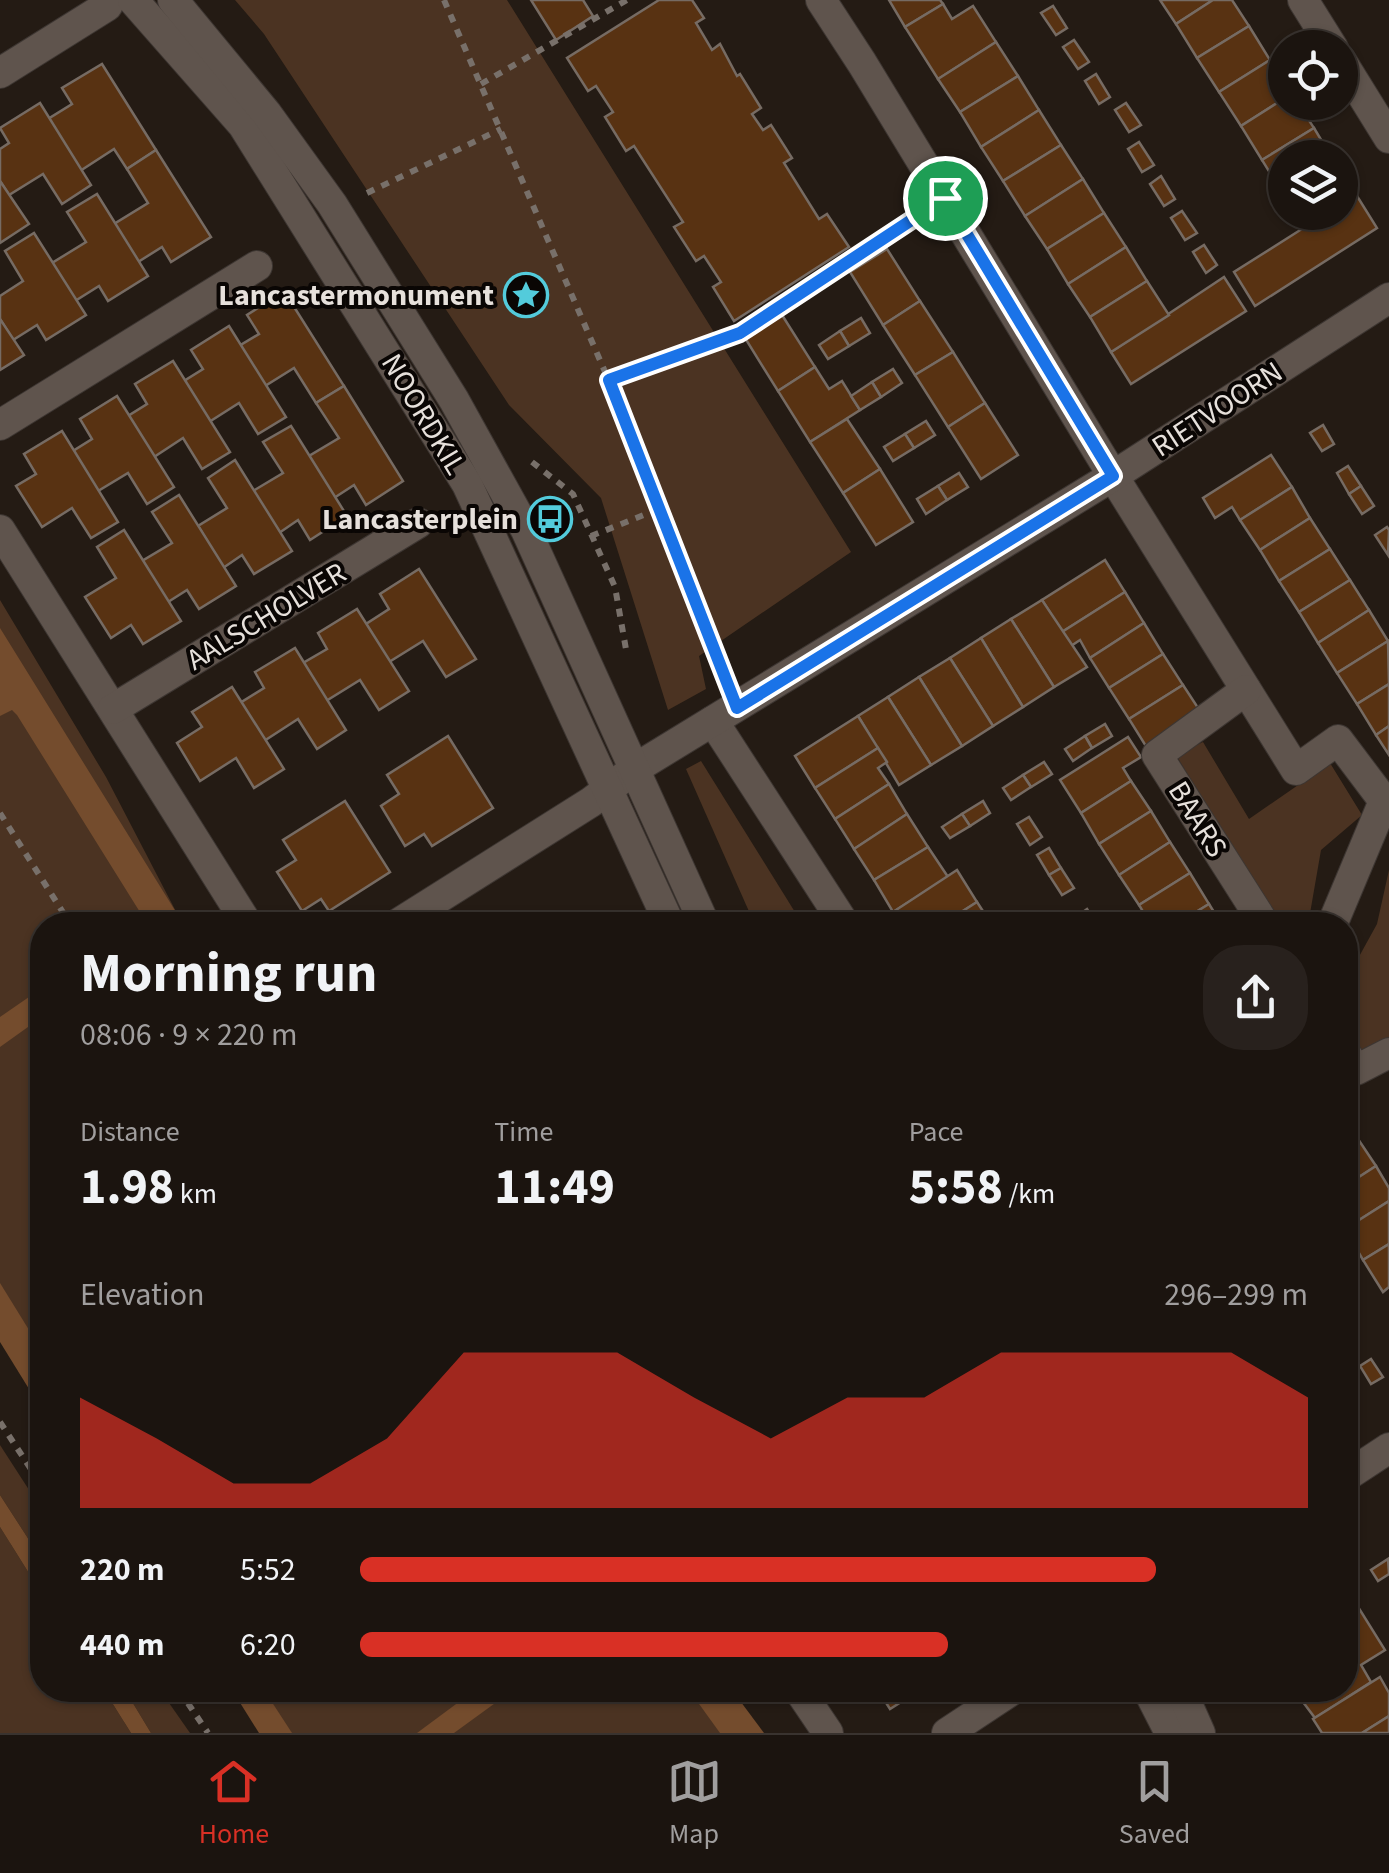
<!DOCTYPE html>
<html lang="en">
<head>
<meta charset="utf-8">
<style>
	:root { --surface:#1b140f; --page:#28211d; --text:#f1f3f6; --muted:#a09e9e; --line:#39332f; --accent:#d93025 }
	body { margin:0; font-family:"Source Sans 3",sans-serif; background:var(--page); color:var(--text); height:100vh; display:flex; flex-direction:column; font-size:38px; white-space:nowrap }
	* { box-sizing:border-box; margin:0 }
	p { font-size:32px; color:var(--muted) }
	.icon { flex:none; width:55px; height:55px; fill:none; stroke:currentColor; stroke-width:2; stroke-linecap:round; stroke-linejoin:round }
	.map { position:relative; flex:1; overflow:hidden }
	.panel { position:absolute; left:30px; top:912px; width:1328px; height:790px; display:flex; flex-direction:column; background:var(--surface); border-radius:40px; box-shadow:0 2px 8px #0004,0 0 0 2px var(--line) }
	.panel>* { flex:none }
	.buttons { position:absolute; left:1268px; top:30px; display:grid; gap:20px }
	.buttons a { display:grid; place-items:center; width:90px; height:90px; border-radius:50%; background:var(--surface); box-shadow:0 2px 8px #0004,0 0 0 2px var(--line); font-size:50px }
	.pin { position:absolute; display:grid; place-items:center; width:85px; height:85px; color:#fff; margin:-42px; border:5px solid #fff; border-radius:50%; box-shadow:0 2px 10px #0007 }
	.round { display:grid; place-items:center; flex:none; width:105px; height:105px; border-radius:40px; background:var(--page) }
	.headline { display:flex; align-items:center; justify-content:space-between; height:170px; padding:0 50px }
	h1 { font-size:55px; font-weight:700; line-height:75px }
	.figures { display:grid; grid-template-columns:repeat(3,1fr); gap:15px; height:170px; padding:10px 50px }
	.figures div { display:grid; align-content:center }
	.figures b { font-size:50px; font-weight:700 }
	.figures small { font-size:28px; font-weight:400 }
	.figures p { font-size:28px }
	.chart { height:280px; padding:20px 50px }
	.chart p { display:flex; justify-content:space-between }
	.chart svg { width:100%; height:180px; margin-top:10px; fill:var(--accent); opacity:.7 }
	ul { padding:0 50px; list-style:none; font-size:32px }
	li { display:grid; grid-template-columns:160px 120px 1fr; align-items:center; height:75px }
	li i { height:25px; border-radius:12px; background:var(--accent) }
	.tab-bar { display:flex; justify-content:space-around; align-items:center; height:140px; border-top:2px solid var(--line); background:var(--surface); font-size:28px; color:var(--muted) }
	.tab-bar a { display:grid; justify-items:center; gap:5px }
	.tab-bar .on { color:var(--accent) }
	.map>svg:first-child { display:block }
</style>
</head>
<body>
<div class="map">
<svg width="1389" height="1733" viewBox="0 0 1389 1733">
	<rect width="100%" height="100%" fill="#241b14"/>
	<g fill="#4b3322">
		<path d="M235 0H507L851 552 699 656 706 689 668 710 601 498 509 405 264 34Z"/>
		<path d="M0 600 106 777 183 925H42V1373L0 1310Z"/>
		<path d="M1203 742 1249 819 1330 763 1362 815 1321 850 1308 925H1279L1176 755Z"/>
		<path d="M701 761 803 925H755L686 769Z"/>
		<path d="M1389 870V1043L1365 1058 1345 1031V982L1377 924Z"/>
		<path d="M0 1445 42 1510V1560L0 1495Z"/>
		<path d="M0 1527 42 1594V1690H104L131 1733H0Z"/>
		<path d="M125 1690H160L190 1733H151Z"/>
		<path d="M250 1690H692L723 1733H277Z"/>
	</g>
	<g fill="#744c2d">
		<path d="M0 628 184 925H148L17 715 12 710 0 716Z"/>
		<path d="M42 988V1017L0 1047V1017Z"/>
		<path d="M0 1283 42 1351V1410L0 1342Z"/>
		<path d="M0 1495 42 1560V1594L0 1527Z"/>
		<path d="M104 1690H125L151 1733H131Z"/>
		<path d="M232 1690H264L292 1733H259Z"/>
		<path d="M475 1690H513L454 1733H417Z"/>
		<path d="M689 1690H732L764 1733H720Z"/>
	</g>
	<g fill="#583212" stroke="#766b63" stroke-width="2.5">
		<path d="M531 0H583L593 16 556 40Z"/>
		<path d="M659 0H692L704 18 696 23 712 50 720 44 737 76 740 74 761 108 752 114 763 130 771 125 792 158 784 163 819 219 827 214 849 247 734 321 713 287 721 282 704 256 696 261 674 227 683 222 634 146 626 151 605 117 613 112 596 86 588 91 567 58Z"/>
		<path d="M889 0H940L943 4 905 27Z"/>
		<path d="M1160 0H1213L1176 24Z"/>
		<path d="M1213 0H1232L1249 26 1197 58 1176 24Z"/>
		<path d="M943 4 952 19 973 6 996 42 938 79 905 27Z"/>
		<path d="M1053 6 1067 28 1056 35 1041 13Z"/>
		<path d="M1249 26 1270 60 1219 92 1197 58Z"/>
		<path d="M1074 40 1089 62 1078 69 1063 47Z"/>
		<path d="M996 42 1018 76 960 112 938 79Z"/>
		<path d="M1270 60 1285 83V98L1241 126 1219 92Z"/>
		<path d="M102 64 156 150 127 169 114 149 80 171 48 119 72 104 62 88Z"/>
		<path d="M1096 74 1110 97 1099 104 1085 81Z"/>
		<path d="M1018 76 1039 110 981 147 960 112Z"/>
		<path d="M1285 98V102H1297L1314 128 1262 160 1241 126Z"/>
		<path d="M40 103 91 185 62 204 43 174 9 195 0 181V149L9 143 0 128Z"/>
		<path d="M1126 103 1141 125 1129 132 1115 110Z"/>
		<path d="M1039 110 1061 145 1003 181 981 147Z"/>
		<path d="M1314 128 1332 158H1285V197L1262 160Z"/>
		<path d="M1139 142 1154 165 1142 172 1128 149Z"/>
		<path d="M1061 145 1083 179 1025 216 1003 181Z"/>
		<path d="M156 150 211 237 171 262 162 247 138 262 114 224 148 203 127 169Z"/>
		<path d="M1340 170 1357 196 1340 207Z"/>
		<path d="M1161 176 1175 199 1164 206 1150 184Z"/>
		<path d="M1083 179 1104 213 1047 249 1025 216Z"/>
		<path d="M0 181 29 224 0 243Z"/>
		<path d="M97 194 148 276 108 301 99 286 75 301 52 263 86 242 67 212Z"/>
		<path d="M1357 196 1377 228 1255 306 1234 272 1305 227 1331 212H1340V207Z"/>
		<path d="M1182 211 1197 233 1185 240 1171 218Z"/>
		<path d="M1295 212H1331L1305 229Z"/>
		<path d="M1104 213 1126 247 1068 284 1047 249Z"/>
		<path d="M34 233 86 315 46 340 37 325 13 340 0 319V296L23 281 5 251Z"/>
		<path d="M1204 245 1217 265 1206 273 1193 252Z"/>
		<path d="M1126 247 1147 281 1090 317 1068 284Z"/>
		<path d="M887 249 920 301 883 325 850 272Z"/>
		<path d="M1224 277 1246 311 1131 384 1111 352Z"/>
		<path d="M1147 281 1169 315 1111 352 1090 317Z"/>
		<path d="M284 291 344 386 316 403 294 368 265 386 239 346 259 334 247 315Z"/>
		<path d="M920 301 953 352 915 375 883 325Z"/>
		<path d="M782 315 815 367 778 391 745 338Z"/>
		<path d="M861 318 870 333 849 346 840 331Z"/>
		<path d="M0 319 24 355 0 370Z"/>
		<path d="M229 326 286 417 258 434 239 403 209 422 184 381 203 369 191 350Z"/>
		<path d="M840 331 849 346 828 359 819 345Z"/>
		<path d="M953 352 985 403 948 427 915 375Z"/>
		<path d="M173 361 230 452 202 469 183 438 154 457 128 416 147 404 135 384Z"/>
		<path d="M815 367 829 389 842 381 860 410 810 442 778 391Z"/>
		<path d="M893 369 902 383 881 397 872 382Z"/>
		<path d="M872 382 881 397 860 410 851 396Z"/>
		<path d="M344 386 403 481 366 505 354 485 334 498 309 456 339 438 316 403Z"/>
		<path d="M117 396 174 487 147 504 128 473 98 491 73 451 92 439 80 419Z"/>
		<path d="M985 403 1018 455 981 479 948 427Z"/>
		<path d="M847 419 880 469 843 493 810 442Z"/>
		<path d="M926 421 935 435 914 448 905 434Z"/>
		<path d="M1323 425 1334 444 1322 451 1310 433Z"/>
		<path d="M291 426 347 516 310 540 298 520 279 533 253 491 283 473 263 442Z"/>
		<path d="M62 431 118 522 91 538 72 508 42 527 16 486 36 474 24 454Z"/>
		<path d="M905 434 914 448 893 461 884 447Z"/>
		<path d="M1271 455 1292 487 1240 520 1232 507 1215 518 1203 498Z"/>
		<path d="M235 460 292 551 254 574 242 555 223 568 198 526 227 508 208 478Z"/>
		<path d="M1348 466 1361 486 1349 494 1337 473Z"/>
		<path d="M880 469 913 522 876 545 843 493Z"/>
		<path d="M959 473 968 487 947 500 938 486Z"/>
		<path d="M938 486 947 500 926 514 917 499Z"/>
		<path d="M1361 486 1374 506 1362 514 1349 494Z"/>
		<path d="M1292 487 1310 518 1260 550 1240 520Z"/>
		<path d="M179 495 236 586 199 609 187 590 168 602 142 561 172 543 152 512Z"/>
		<path d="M1310 518 1330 549 1279 581 1260 550Z"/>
		<path d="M1387 527 1389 530 1388 555 1375 535Z"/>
		<path d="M124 530 181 621 143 644 131 625 111 638 85 597 116 578 97 547Z"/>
		<path d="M1330 549 1350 580 1299 612 1279 581Z"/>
		<path d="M1105 560 1125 592 1062 632 1042 600Z"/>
		<path d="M419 569 476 659 446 677 423 641 389 662 366 624 389 609 380 594Z"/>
		<path d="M1350 580 1369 610 1318 643 1299 612Z"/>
		<path d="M1125 592 1144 623 1090 658 1080 640 1071 646 1062 632Z"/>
		<path d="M1042 600 1087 667 1054 687 1011 619Z"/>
		<path d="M357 609 409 691 379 710 360 680 326 701 303 663 327 649 318 633Z"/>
		<path d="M1369 610 1388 641 1337 673 1318 643Z"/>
		<path d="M1011 619 1054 687 1023 707 981 638Z"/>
		<path d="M1144 623 1163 654 1109 688 1090 658Z"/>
		<path d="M981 638 1023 707 993 726 950 658Z"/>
		<path d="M1388 641 1389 684 1357 704 1337 673Z"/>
		<path d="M295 648 346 730 317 749 298 719 264 741 240 703 264 688 255 672Z"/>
		<path d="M1163 654 1183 685 1129 719 1109 688Z"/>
		<path d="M950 658 993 726 962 746 919 677Z"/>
		<path d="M919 677 962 746 931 765 888 697Z"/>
		<path d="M1389 684V726L1376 735 1357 704Z"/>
		<path d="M1183 685 1204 717 1149 751 1129 719Z"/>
		<path d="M232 687 284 769 254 788 236 758 200 781 177 743 202 727 192 712Z"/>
		<path d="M888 697 931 765 899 785 858 716Z"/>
		<path d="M858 716 878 748 815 788 795 756Z"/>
		<path d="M1105 724 1112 736 1092 748 1085 736Z"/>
		<path d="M1389 726V755L1376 735Z"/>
		<path d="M448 736 493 808 432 846 424 834 405 846 381 806 399 794 387 775Z"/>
		<path d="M1085 736 1092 748 1073 761 1065 749Z"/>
		<path d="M1128 737 1141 757 1123 768 1131 781 1081 813 1060 780Z"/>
		<path d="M878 748 887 762 878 768 889 784 835 819 815 788Z"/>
		<path d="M1044 762 1052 774 1031 787 1023 775Z"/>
		<path d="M1023 775 1031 787 1011 800 1003 788Z"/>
		<path d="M1131 781 1151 811 1099 844 1081 813Z"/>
		<path d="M889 784 907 814 854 849 835 819Z"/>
		<path d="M345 801 390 872 329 911 321 899 302 911 277 872 296 860 283 840Z"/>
		<path d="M983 801 990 813 970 826 962 814Z"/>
		<path d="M1151 811 1170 842 1119 875 1099 844Z"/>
		<path d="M907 814 928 847 874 880 854 849Z"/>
		<path d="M962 814 970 826 950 838 942 827Z"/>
		<path d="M1029 817 1042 837 1030 845 1017 824Z"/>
		<path d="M1170 842 1190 873 1139 905 1119 875Z"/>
		<path d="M928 847 948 877 893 912 874 880Z"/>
		<path d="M1049 848 1061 868 1049 875 1037 855Z"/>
		<path d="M1061 868 1074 888 1062 895 1049 875Z"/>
		<path d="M957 870 977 902 941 925H902L893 912Z"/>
		<path d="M1190 873 1209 904 1175 925H1151L1139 905Z"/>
		<path d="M977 902 992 925H941Z"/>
		<path d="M1209 904 1222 925H1175Z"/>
		<path d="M1087 909 1097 925H1081L1076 917Z"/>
		<path d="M1356 1136 1376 1166 1345 1186V1143Z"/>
		<path d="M1376 1166 1389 1188V1201L1345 1229V1186Z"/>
		<path d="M1389 1201V1244L1363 1260 1345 1229Z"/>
		<path d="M1389 1244V1287L1383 1292 1363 1260Z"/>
		<path d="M1371 1359 1383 1377 1371 1384 1360 1366Z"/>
		<path d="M1388 1559 1389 1574 1378 1581 1371 1570Z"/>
		<path d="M1345 1586 1385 1650 1361 1665 1371 1682 1315 1718 1294 1690H1345Z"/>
		<path d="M1380 1677 1389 1693V1716L1362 1733H1322L1313 1719Z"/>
		<path d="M878 1690H920L890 1709Z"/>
		<path d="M1389 1716V1733H1362Z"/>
	</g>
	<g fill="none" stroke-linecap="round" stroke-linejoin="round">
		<defs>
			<g id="street">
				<path d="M821 0 862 63 1113 476 1296 770 1338 740 1384 801 1332 925"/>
				<path d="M1303 0 1333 48"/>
				<path d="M1340 59 1389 138"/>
				<path d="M0 73 107 6 110 0"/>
				<path d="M0 425 257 266"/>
				<path d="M0 530 248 925"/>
				<path d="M1246 690 1157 755 1265 925"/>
				<path d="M113 709 418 523"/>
				<path d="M713 721 845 925"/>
				<path d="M396 925 591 802 636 768 1113 476 1389 298"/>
				<path d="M1345 1052 1356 1070 1389 1053"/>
				<path d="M1345 1477 1389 1448"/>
				<path d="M799 1690 828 1733"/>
				<path d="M947 1733 1012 1690"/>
			</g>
			<g id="secondary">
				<path d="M133 0 243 125 467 484 670 925"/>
				<path d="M173 0 267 114 332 204 454 400 526 530 705 925"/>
				<path d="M1148 1690 1170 1733"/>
				<path d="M1181 1690 1200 1733"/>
			</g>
		</defs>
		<use href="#street" stroke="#3d3632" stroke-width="32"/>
		<use href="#secondary" stroke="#3d3632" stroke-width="32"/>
		<g stroke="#78706a" stroke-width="6" stroke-dasharray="8 8" stroke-linecap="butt">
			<path d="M444 0 609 381 724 673"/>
			<path d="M481 84 627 0"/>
			<path d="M367 193 501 129"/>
			<path d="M609 381 740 333 915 218"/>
			<path d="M532 462 573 494 615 587 627 655"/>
			<path d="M591 536 659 509"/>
			<path d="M0 813 71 925"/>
			<path d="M0 1422 42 1486"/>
			<path d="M179 1690 208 1733"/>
		</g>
		<use href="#street" stroke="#5f544d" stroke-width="30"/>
		<use href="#secondary" stroke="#5f544d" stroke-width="30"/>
	</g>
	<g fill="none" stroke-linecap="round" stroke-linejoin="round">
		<defs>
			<path id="route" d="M945 198 1113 476 737 708 609 380 740 333Z"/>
		</defs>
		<use href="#route" stroke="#fff" stroke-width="20"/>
		<use href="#route" stroke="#1a73e8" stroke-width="12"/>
	</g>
	<defs>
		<symbol id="sight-ring" viewBox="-11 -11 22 22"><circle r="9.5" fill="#0a0604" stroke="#53cbdb" stroke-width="1.5"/><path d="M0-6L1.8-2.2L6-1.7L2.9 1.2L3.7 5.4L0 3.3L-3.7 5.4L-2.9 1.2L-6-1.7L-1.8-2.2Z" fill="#53cbdb"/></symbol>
		<symbol id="bus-ring" viewBox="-11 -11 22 22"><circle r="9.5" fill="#0a0604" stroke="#53cbdb" stroke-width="1.5"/><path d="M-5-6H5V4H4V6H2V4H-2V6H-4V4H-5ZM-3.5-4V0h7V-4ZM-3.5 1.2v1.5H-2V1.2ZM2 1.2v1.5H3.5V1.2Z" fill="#53cbdb"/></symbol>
	</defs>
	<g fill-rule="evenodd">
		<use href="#sight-ring" x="501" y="270" width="50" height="50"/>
		<use href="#bus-ring" x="525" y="494" width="50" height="50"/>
	</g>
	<g text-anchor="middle" stroke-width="8" stroke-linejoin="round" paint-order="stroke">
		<g font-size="30" font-weight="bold" fill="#e6e0db" stroke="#0a0604" text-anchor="end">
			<text x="494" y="305">Lancastermonument</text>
			<text x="518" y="529">Lancasterplein</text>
		</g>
		<g font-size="30" fill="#e6e0db" stroke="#0a0604">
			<text transform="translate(1217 409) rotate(-33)" y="10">RIETVOORN</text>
			<text transform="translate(424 414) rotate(59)" y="10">NOORDKIL</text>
			<text transform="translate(266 616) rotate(-31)" y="10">AALSCHOLVER</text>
			<text transform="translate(1198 819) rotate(58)" y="10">BAARS</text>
		</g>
	</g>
</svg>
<div class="buttons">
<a><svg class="icon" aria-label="locate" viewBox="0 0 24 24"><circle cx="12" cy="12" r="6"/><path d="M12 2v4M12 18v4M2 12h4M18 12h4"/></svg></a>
<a><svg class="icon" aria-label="layers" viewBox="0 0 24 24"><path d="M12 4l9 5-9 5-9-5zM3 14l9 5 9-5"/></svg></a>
</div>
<div class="pin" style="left:945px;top:198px;background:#1e9e55"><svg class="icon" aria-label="arrive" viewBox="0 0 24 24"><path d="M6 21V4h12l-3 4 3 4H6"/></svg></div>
<section class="panel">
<div class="headline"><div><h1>Morning run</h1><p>08:06 · 9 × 220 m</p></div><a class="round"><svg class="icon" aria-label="share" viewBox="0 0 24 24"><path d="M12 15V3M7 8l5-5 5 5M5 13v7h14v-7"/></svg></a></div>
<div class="figures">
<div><p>Distance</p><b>1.98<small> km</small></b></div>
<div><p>Time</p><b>11:49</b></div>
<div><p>Pace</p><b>5:58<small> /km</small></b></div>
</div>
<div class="chart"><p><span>Elevation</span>296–299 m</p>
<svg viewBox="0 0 160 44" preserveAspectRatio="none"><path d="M0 44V17L10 27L20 38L30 38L40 27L50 6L60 6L70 6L80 17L90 27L100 17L110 17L120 6L130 6L140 6L150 6L160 17V44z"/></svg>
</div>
<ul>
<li><b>220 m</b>5:52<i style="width:84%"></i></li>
<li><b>440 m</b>6:20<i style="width:62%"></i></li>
</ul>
</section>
</div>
<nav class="tab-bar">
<a class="on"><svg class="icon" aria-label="home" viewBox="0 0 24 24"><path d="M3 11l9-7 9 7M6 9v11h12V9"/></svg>Home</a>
<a><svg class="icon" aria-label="map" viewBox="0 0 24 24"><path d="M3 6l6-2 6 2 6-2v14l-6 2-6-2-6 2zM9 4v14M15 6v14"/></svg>Map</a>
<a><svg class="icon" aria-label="saved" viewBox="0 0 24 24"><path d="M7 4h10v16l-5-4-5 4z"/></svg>Saved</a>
</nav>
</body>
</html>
